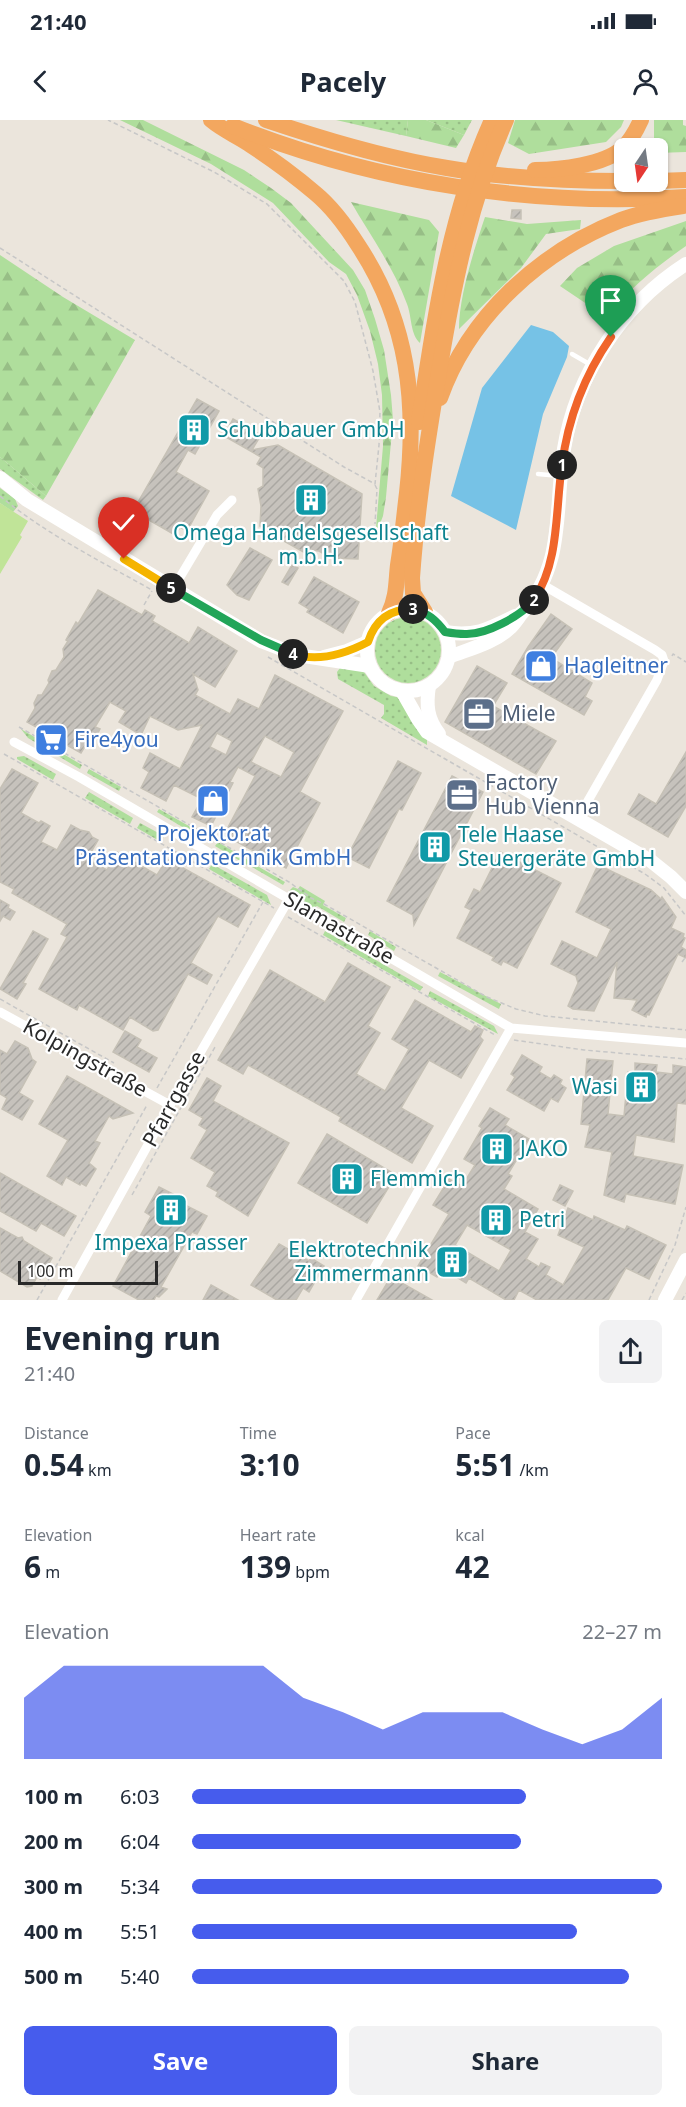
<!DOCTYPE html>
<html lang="en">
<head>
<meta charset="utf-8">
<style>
	:root { --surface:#fff; --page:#f2f2f3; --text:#1f2937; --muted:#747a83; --accent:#465ced }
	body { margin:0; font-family:"Noto Sans",sans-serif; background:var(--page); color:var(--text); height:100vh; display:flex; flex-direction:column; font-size:22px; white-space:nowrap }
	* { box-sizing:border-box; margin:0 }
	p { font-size:20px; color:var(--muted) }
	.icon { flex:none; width:33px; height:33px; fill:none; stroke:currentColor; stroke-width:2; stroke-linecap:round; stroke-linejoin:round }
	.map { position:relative; height:1180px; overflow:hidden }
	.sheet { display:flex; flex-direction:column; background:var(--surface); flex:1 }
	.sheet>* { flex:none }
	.needle { width:39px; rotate:193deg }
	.buttons { position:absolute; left:614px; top:18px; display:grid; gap:12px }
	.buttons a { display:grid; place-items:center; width:54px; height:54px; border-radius:9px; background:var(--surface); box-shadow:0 2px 4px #0004; font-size:30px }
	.scale { position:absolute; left:18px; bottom:15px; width:140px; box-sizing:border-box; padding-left:6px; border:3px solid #292929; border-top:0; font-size:16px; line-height:21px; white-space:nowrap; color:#292929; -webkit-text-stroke:4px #fff; paint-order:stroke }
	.pin { position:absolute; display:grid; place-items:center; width:51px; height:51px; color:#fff; margin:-62px -26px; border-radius:50% 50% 50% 0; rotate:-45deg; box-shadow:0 0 6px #0007 }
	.pin .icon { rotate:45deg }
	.km { position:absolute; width:30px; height:30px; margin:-15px; border-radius:50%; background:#222; color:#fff; font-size:16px; line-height:30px; text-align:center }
	.round { display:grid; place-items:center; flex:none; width:63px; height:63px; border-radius:9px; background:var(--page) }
	.summary { display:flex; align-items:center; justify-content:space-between; height:102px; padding:0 24px }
	h1 { font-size:33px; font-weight:700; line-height:45px }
	.metrics { display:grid; grid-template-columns:repeat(3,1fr); gap:9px; height:102px; padding:6px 24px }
	.metrics div { display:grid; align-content:center }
	.metrics b { font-size:30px; font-weight:700 }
	.metrics small { font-size:16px; font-weight:400 }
	.metrics p { font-size:16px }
	.chart { height:168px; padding:12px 24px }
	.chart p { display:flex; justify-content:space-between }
	.chart svg { width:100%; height:108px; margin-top:6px; fill:var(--accent); opacity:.7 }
	.cta { display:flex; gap:12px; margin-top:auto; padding:12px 24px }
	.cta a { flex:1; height:69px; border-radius:9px; background:var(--accent); color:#fff; font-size:24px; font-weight:700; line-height:69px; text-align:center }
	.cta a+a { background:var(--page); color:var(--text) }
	ul { padding:0 24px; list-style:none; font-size:20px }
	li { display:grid; grid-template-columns:96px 72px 1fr; align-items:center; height:45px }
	li i { height:15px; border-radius:8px; background:var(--accent) }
	.status { display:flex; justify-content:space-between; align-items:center; height:42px; padding:0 30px; background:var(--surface); direction:ltr }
	.status svg { height:16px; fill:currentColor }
	header { display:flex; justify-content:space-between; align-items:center; height:78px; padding:0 24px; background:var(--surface); font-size:27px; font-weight:700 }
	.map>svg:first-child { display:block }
</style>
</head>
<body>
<div class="status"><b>21:40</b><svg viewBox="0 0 49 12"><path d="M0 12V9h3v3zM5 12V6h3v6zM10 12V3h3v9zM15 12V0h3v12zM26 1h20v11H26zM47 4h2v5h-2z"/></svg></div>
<header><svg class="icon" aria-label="back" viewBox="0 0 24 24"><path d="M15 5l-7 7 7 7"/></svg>Pacely<svg class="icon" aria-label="person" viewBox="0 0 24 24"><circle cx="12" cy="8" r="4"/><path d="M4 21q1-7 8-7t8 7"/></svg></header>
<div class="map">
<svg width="686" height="1180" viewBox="0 0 686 1180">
	<defs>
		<pattern id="grass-dots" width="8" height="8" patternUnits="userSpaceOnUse" patternTransform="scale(1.5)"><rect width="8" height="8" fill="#afde9c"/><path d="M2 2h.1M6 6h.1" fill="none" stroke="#97be86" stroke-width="1.8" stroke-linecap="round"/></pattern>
		<pattern id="forest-firs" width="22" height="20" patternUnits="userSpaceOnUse" patternTransform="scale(1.5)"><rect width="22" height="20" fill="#afde9c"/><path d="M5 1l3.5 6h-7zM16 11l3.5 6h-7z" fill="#97be86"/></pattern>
		<pattern id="building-hatch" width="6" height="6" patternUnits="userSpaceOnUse" patternTransform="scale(1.5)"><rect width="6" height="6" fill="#c6c2bc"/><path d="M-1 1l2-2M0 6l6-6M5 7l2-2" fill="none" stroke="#aaa7a2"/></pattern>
	</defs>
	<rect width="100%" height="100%" fill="#ebe5dc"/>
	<g fill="url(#grass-dots)">
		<path d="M336 0H408L406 16Z"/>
		<path d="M426 0H472L464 15Z"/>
		<path d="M0 337 46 376 43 380 0 349Z"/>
		<path d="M0 368 15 379 18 386 13 392 0 383Z"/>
		<circle cx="408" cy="530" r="33"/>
		<path d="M340 548 359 549 364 552 374 566 391 576 397 577 403 583 427 618V625L381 598 384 594V585L338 559 337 552Z"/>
		<path d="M21 609 82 645 80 649 28 618Z"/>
		<path d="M24 636 56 654 53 660 17 639V637Z"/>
		<path d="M89 649 121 667 119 671 87 653Z"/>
		<path d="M89 672 133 698 130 704 85 678Z"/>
		<path d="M159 689 210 718 208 722 157 692Z"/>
		<path d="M140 703 164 716 161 722 137 708Z"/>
		<path d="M218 722 250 741 247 745 215 726Z"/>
		<path d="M212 744 267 775 271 785 209 749Z"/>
		<path d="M254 744 285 762 283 765 252 747Z"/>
		<path d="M300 766 325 781 323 785 346 798 344 802 317 786 313 788 303 783 305 780 289 771 293 767 298 769Z"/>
		<path d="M325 811 423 867 420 871 323 815Z"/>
		<path d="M370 811 396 827 394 831 368 815Z"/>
		<path d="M440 852 501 884 499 889 438 856Z"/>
		<path d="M430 871 494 906 498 914 428 876Z"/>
	</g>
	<g fill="url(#forest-firs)">
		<path d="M120 0H143L244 50 271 68 291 83 353 150 365 170 375 199 384 230 391 275 393 300 386 377 383 396 378 409 376 408 383 326 382 275 378 244 370 211 357 175 346 154 329 142 273 83 211 44Z"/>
		<path d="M408 0H426L464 15 456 28 406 16Z"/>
		<path d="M515 0H624L621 7 606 22 529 34 508 23Z"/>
		<path d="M654 0H683V5L686 6V32L657 33V28H652L654 24Z"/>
		<path d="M351 82 429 100 439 112 420 223C410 214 412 197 407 184 394 148 370 115 351 82Z"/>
		<path d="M485 97 527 104 581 100 580 109 546 114 521 148 459 209C459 176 474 130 485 97Z"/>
		<path d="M686 101V126C653 149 632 167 606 197L560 166 577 148 614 126Z"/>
		<path d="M0 135 63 177 135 220 46 376 0 337Z"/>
	</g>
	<path fill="#c0e498" d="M0 383 28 401 20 415 22 417 0 454Z"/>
	<path fill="#76c2e6" d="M531 205 553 212 569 226 567 237 543 294 516 410 451 376 482 268Z"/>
	<g fill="url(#building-hatch)" stroke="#c6c1b6" stroke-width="1.5" fill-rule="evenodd">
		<path d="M512 90H521V99L511 98Z"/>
		<path d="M197 279 219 291 195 334 188 330 176 352 209 371 187 411 180 407 175 415 133 391Z"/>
		<path d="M233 299 261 315 252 330 278 325 362 374 358 439 331 438 319 431 309 430 307 434 275 416 270 417 268 411 260 406 261 386 258 369 263 366V348L257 344 261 337 224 316Z"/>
		<path d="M250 428 272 440 249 480 237 475 227 465Z"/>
		<path d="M292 445 298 448 288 465 282 462Z"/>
		<path d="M314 457 359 482 343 513 307 492 309 489 299 483Z"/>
		<path d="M98 470 142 495 145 490 155 496 152 501 189 523 198 507 237 531 215 567 193 554 198 570 195 575 230 594 238 579 259 589 275 555 343 591 300 672 320 683 286 748 224 715 255 656 238 647 230 662 233 663 211 706 192 697 202 679 174 665 166 681 141 668 149 652 143 648 150 633 180 649 202 605 178 610 150 596 141 615 119 602 126 591 110 582 95 607 100 609 92 624 88 621 81 633 58 620 55 626 44 619 47 613 27 602 35 588 34 583 38 575H42L49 563 48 560 52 551 56 550 64 537 63 529 68 521 66 520 76 502 78 504ZM217 613 232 621 226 635 210 627ZM265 616 294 632 281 657 251 642Z"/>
		<path d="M551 494 572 509 551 538 592 563 585 577 592 581 584 595 512 554 528 527Z"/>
		<path d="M477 546 507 563 493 586 556 621 536 654 445 602Z"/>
		<path d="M686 632V686L668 717 628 694 639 674 656 684Z"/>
		<path d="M398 641 421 653 402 690 399 689 369 748 347 737Z"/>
		<path d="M12 649 38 663 21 693 39 703 41 701 50 706 41 722 57 730 71 705 80 710 89 712 92 717 98 720 87 739 107 750 117 732 157 755 167 739 250 785 238 807 218 796 191 843 212 855 207 864 188 854 158 910 153 911 130 897 123 910 79 885 77 890 39 869 67 817 61 814 67 804 12 773 14 769 0 762V669Z"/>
		<path d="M452 656 483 672 414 805 413 795 387 781Z"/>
		<path d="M500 732 561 763 517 848 503 841 501 845 492 840 494 837 457 818 471 790 465 787 474 769 480 772Z"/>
		<path d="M598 745 651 770 661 779 662 777 676 797 671 808 684 814 683 817 685 818 681 827 686 830V838L678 834 649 895 647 894 646 897 632 890 637 880 614 878 617 842 594 891 573 889 568 886 578 863 576 856 551 844 562 821 597 838 611 809 576 792Z"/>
		<path d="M0 780 9 785 8 788 15 792 10 800 3 796 0 801Z"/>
		<path d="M33 811 48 819 23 863 26 864 17 879 0 869Z"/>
		<path d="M348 843 390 867 368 906 380 913 356 954 385 971 409 929 392 919 415 880 471 912 475 906 483 910 480 917 483 920 461 958 429 940 401 988 433 1006 412 1043 339 1001 341 997 248 945 243 954 218 940 270 850 325 882Z"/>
		<path d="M125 911 141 920 137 927 157 938 149 952 113 932Z"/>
		<path d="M15 921 28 928 32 939 36 942 19 973 33 981 22 1000 2 989 7 978 0 974V930L7 934Z"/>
		<path d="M522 935 542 947 539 952 551 959 554 955 562 960 560 964 566 968 558 982 551 978 544 991 507 970 515 957 511 954Z"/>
		<path d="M587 939 613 941 608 994 624 996 628 952 635 953V943L657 945 656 952 673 954V945L686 947V984L677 983 674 1022 636 1015 633 1036 683 1045 675 1084 626 1074 624 1082 604 1075 612 1032 585 1027 590 1005 581 1004Z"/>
		<path d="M67 956 133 993 113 999 109 996 95 1021 100 1023 89 1043 96 1049 86 1066 81 1063 80 1065 66 1057 62 1065 47 1056 68 1020 39 1004Z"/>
		<path d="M207 958 221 966 213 981 289 1023 248 1096 216 1076 218 1072 207 1066 215 1052 191 1038 207 1010 199 1005 203 998 189 990Z"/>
		<path d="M490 988 509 999 505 1005 529 1019 508 1054 512 1056 504 1069 538 1089 525 1112 538 1119 526 1139 539 1147 541 1143 550 1147 546 1155 563 1165 584 1127 558 1115 568 1088 593 1100 594 1096 625 1110 627 1106 666 1125 649 1159 626 1148 608 1180H537L519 1170 514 1180H506L469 1158 466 1163 442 1148 437 1157 418 1146 449 1094 433 1085 449 1059 462 1066 475 1045 464 1039 482 1008 479 1006ZM467 1105 511 1130 499 1151 455 1125Z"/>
		<path d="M327 1014 396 1055 367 1103 298 1063Z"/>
		<path d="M0 1053 76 1096 64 1116 41 1103 36 1111 0 1091Z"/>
		<path d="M560 1065 573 1071 565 1086 553 1080Z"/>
		<path d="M159 1067 177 1076 175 1080 207 1096 197 1114 192 1112 161 1167 167 1169 159 1177 156 1176 154 1180H139L113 1166 151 1096 145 1092Z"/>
		<path d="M0 1108 18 1118 22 1117 24 1121 52 1138 48 1145 49 1150 44 1151 40 1159 37 1157 32 1166 27 1167 0 1151Z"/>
		<path d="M279 1124 309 1141 311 1138 324 1146 309 1172 303 1168 296 1180H277L251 1165Z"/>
		<path d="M392 1155 400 1162 432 1180H377Z"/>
		<path d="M211 1165 238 1180H203Z"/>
	</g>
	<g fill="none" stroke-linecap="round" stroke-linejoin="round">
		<g stroke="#c7c7c7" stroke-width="1.5" stroke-dasharray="4.5 3" stroke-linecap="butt">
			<path d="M0 128 344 347 375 364 379 325 380 292 373 251 355 182 344 161 267 84 214 52 108 0"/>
			<path d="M375 365 377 369 375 404"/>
			<path d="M0 376C46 414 100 441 152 470"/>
			<path d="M144 485 152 471"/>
			<path d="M672 536 673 534 686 542"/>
			<path d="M268 537 645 754 664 768 686 796"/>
			<path d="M19 607 289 762 311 778 324 784 487 877 516 889 545 896 686 910"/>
			<path d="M4 634 274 788"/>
			<path d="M288 797 495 915"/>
			<path d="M682 842 685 838"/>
			<path d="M0 879 114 943"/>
			<path d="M514 920 584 930 686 939"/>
			<path d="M157 968 263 782"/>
			<path d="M132 1075 215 927"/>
			<path d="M37 1180 147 985"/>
			<path d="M649 1180 675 1125 686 1087"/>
			<path d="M682 1180 686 1173"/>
		</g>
		<g stroke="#fff" stroke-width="4.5">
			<path d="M572 234 591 245"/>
			<path d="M538 354 560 356"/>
		</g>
		<g stroke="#fff" stroke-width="9">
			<path d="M543 465 655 530 662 535 664 541 657 560 577 700"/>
			<path d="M173 469 217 395 232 380"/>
			<path d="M14 622 79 657 511 908 686 923"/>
			<path d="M0 892 170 985"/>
			<path d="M62 1180 170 985 289 779"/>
			<path d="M356 1180 511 908"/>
		</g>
		<g stroke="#fff" stroke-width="14">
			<path d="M0 358 27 380 261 521 297 535 370 546"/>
			<circle cx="408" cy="530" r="41"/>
			<path d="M445 512C475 517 489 509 515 496"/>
			<path d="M324 537 347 531 368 522"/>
			<path d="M449 537C469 529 494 523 510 508 515 503 518 498 522 493 566 444 554 389 564 329 576 255 622 185 686 144"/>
			<path d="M429 566C426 585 427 598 439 614"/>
			<path d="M402 571 418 599 427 612 651 741 671 757 686 772"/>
			<path d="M665 1180 686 1140"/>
		</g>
		<g stroke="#f3a75f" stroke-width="16">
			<path d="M211 0C224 11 236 15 249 24 272 39 294 55 315 73 332 87 346 106 358 125 409 202 417 283 407 373 404 397 402 421 398 445 396 462 397 477 389 493"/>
			<path d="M266 0C325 20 385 38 447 48 505 58 565 61 624 61"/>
			<path d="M233 6C376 63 533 87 686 77"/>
			<path d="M535 50C560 50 604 45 623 28 631 20 636 11 641 0"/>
			<path d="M657 61 686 60"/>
			<path d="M625 62H646"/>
			<path d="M440 278C469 196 541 131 621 100 640 93 663 89 683 86"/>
			<path d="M419 302C434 200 449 95 492 0"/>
			<path d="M425 492 413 473 412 458C417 386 428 317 440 246 454 162 471 78 506 0"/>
		</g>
	</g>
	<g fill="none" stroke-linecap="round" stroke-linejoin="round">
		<defs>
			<path id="split-1" d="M562 345C568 298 584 256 611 217"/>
			<path id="split-2" d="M534 480C560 440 555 391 562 345"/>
			<path id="split-3" d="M413 489C428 493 436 500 445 512 451 513 458 514 465 514 486 515 521 496 534 480"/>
			<path id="split-4" d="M293 534C318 542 345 534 368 522 375 500 390 489 413 489"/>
			<path id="split-5" d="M171 468 261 520 293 534"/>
			<path id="split-6" d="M124 439 171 468"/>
		</defs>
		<use href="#split-1" stroke="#fff" stroke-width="12"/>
		<use href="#split-2" stroke="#fff" stroke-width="12"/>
		<use href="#split-3" stroke="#fff" stroke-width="12"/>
		<use href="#split-4" stroke="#fff" stroke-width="12"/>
		<use href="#split-5" stroke="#fff" stroke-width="12"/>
		<use href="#split-6" stroke="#fff" stroke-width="12"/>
		<use href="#split-1" stroke="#f0652b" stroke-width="8"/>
		<use href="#split-2" stroke="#f0652b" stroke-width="8"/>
		<use href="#split-3" stroke="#22a559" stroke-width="8"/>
		<use href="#split-4" stroke="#f5b400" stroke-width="8"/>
		<use href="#split-5" stroke="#22a559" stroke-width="8"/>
		<use href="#split-6" stroke="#f5b400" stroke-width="8"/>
	</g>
	<defs>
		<symbol id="building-square" viewBox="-11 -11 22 22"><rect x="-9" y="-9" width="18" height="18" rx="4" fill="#0f9aa8" stroke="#fff"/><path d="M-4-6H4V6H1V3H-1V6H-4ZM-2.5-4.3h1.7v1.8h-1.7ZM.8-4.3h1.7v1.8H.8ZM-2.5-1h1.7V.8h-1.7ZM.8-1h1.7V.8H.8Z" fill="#fff"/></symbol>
		<symbol id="shop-square" viewBox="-11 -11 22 22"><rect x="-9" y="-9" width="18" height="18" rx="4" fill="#3f7fe0" stroke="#fff"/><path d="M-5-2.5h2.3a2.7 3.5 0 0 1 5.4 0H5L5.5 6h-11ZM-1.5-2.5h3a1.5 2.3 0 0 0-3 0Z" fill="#fff"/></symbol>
		<symbol id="office-square" viewBox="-11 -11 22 22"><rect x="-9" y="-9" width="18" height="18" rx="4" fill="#5c6f8a" stroke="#fff"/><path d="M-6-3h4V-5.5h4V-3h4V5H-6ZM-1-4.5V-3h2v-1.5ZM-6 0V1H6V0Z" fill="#fff"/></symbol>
		<symbol id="supermarket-square" viewBox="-11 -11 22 22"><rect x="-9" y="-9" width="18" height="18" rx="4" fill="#3f7fe0" stroke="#fff"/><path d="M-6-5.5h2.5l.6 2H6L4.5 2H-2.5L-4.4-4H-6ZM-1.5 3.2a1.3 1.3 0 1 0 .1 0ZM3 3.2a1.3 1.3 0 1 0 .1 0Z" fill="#fff"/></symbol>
	</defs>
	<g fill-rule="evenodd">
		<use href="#building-square" x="175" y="291" width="38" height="38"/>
		<use href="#building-square" x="292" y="361" width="38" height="38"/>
		<use href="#shop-square" x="522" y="527" width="38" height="38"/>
		<use href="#office-square" x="460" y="575" width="38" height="38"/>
		<use href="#supermarket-square" x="32" y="601" width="38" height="38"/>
		<use href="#office-square" x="443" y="656" width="38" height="38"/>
		<use href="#shop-square" x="194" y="662" width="38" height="38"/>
		<use href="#building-square" x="416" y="708" width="38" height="38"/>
		<use href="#building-square" x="622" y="948" width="38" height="38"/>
		<use href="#building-square" x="478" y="1010" width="38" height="38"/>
		<use href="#building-square" x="328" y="1040" width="38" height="38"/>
		<use href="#building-square" x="152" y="1071" width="38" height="38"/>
		<use href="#building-square" x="477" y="1081" width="38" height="38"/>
		<use href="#building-square" x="433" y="1123" width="38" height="38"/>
	</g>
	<g text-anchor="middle" stroke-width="4.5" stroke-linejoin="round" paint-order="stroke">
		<g font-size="21" fill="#0d838f" stroke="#fff" text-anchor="start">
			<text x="217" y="317">Schubbauer GmbH</text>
			<text x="311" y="420" text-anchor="middle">Omega Handelsgesellschaft<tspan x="311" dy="24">m.b.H.</tspan></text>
			<text x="458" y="722">Tele Haase<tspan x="458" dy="24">Steuergeräte GmbH</tspan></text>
			<text x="618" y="974" text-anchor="end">Wasi</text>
			<text x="520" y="1036">JAKO</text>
			<text x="370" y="1066">Flemmich</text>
			<text x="519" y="1107">Petri</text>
			<text x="171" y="1130" text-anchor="middle">Impexa Prasser</text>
			<text x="429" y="1137" text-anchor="end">Elektrotechnik<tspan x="429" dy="24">Zimmermann</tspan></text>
		</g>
		<g font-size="21" fill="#366cbe" stroke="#fff" text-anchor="start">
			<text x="564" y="553">Hagleitner</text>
			<text x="74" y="627">Fire4you</text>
			<text x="213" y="721" text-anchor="middle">Projektor.at<tspan x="213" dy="24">Präsentationstechnik GmbH</tspan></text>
		</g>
		<g font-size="21" fill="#4e5e75" stroke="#fff" text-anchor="start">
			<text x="502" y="601">Miele</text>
			<text x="485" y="670">Factory<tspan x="485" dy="24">Hub Vienna</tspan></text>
		</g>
		<g font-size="21" fill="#292929" stroke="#fff">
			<text transform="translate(339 808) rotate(30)" y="7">Slamastraße</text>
			<text transform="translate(85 938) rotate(29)" y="7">Kolpingstraße</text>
			<text transform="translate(174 979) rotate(-61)" y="7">Pfarrgasse</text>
		</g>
	</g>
</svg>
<div class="buttons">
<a><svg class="needle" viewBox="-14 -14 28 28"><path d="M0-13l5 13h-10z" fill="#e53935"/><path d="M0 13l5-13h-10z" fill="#747a83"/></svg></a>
</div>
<div class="scale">100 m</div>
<div class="pin" style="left:611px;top:217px;background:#1e9e55"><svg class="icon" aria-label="arrive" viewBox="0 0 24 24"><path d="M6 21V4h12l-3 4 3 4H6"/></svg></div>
<div class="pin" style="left:124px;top:439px;background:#d93025"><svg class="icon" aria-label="check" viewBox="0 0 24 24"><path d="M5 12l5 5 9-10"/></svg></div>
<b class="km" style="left:562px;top:345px">1</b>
<b class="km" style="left:534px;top:480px">2</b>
<b class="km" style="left:413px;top:489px">3</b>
<b class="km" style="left:293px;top:534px">4</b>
<b class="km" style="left:171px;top:468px">5</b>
</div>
<section class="sheet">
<div class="summary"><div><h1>Evening run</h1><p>21:40</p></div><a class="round"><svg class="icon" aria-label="share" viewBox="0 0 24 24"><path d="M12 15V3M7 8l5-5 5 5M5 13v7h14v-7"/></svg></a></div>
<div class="metrics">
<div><p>Distance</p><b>0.54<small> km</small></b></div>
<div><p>Time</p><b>3:10</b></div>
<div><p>Pace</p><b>5:51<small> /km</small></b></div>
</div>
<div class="metrics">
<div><p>Elevation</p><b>6<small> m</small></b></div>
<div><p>Heart rate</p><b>139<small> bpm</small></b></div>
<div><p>kcal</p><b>42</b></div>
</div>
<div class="chart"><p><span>Elevation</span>22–27 m</p>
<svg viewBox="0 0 160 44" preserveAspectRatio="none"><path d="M0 44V19L10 6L20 6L30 6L40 6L50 6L60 6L70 19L80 25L90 32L100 25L110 25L120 25L130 32L140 38L150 32L160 19V44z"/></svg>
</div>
<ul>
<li><b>100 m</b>6:03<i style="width:71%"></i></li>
<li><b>200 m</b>6:04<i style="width:70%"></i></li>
<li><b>300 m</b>5:34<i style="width:100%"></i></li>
<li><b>400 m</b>5:51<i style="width:82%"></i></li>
<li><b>500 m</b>5:40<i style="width:93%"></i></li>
</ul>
<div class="cta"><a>Save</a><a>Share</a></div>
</section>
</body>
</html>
